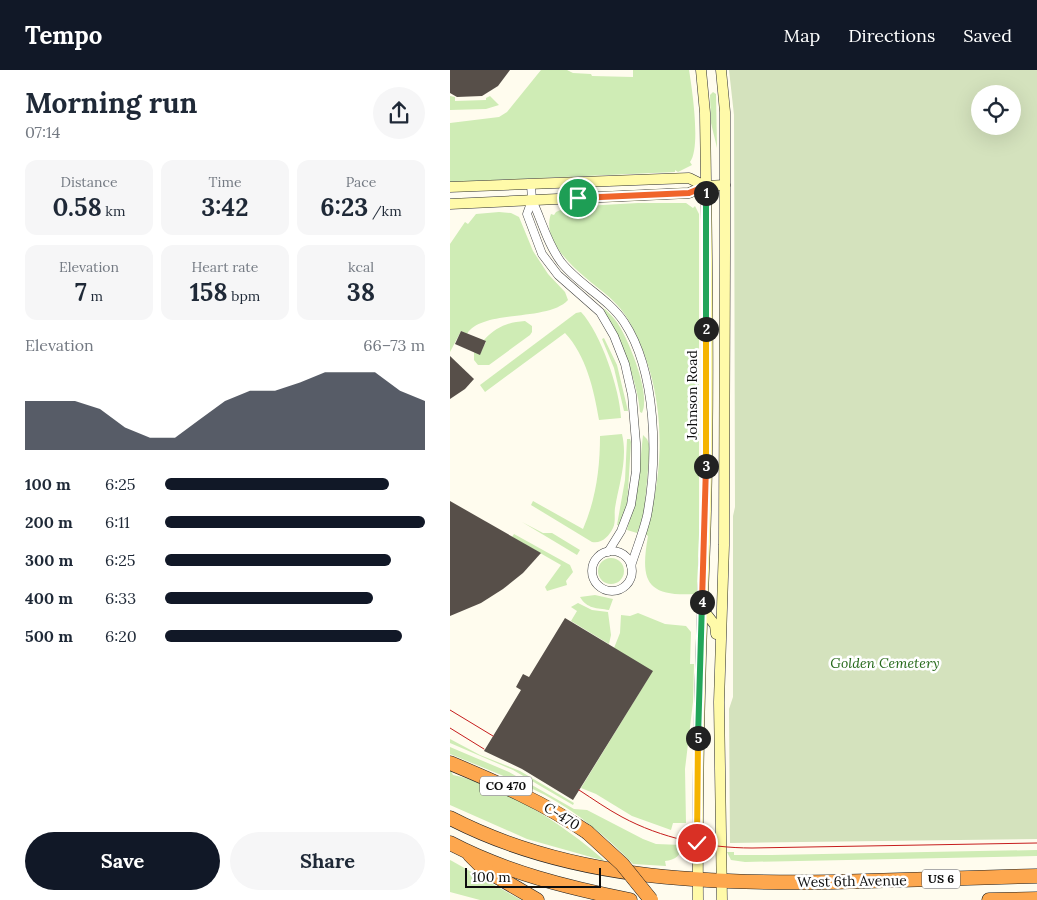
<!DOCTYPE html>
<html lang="en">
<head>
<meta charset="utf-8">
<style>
	:root { --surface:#fff; --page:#f6f6f7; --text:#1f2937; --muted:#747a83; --accent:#111827 }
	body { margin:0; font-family:Lora,serif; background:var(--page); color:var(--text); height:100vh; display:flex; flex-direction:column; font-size:19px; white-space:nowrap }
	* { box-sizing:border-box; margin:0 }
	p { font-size:16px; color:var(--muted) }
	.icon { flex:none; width:28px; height:28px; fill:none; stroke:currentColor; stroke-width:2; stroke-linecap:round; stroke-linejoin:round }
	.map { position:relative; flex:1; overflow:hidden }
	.side { display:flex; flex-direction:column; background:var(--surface); width:450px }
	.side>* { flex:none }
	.controls { position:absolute; left:521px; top:15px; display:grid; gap:10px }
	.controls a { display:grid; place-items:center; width:50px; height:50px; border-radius:50%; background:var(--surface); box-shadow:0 5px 20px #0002; font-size:25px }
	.scale { position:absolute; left:15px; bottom:12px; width:136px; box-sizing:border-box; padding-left:5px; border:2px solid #0d0d0d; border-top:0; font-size:14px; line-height:18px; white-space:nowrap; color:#0d0d0d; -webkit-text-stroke:4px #fff; paint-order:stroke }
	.pin { position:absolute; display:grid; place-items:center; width:42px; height:42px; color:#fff; margin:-21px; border:2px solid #fff; border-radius:50%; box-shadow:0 1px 5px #0007 }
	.km { position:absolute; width:25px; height:25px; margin:-12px; border-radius:50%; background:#222; color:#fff; font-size:14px; line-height:25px; text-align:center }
	.round { display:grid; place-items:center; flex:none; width:52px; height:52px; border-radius:26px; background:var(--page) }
	.overview { display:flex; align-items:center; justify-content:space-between; height:85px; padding:0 25px }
	h1 { font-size:28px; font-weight:700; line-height:38px }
	.stats { display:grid; grid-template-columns:repeat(3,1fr); gap:8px; height:85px; padding:5px 25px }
	.stats div { display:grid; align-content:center; border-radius:12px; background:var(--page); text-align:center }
	.stats b { font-size:25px; font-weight:700 }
	.stats small { font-size:14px; font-weight:400 }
	.stats p { font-size:14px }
	.chart { height:140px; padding:10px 25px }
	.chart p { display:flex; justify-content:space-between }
	.chart svg { width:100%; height:90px; margin-top:5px; fill:var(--accent); opacity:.7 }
	.action { display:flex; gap:10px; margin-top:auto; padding:10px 25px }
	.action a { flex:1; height:58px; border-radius:30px; background:var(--accent); color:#fff; font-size:20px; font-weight:700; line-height:58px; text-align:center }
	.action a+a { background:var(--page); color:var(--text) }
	ul { padding:0 25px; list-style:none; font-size:16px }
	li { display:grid; grid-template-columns:80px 60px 1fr; align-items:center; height:38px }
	li i { height:12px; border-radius:6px; background:var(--accent) }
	header { display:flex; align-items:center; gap:30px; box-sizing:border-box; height:70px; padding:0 25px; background:var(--accent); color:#fff }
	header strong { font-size:24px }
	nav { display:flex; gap:28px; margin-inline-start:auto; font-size:18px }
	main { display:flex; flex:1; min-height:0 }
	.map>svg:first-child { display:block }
</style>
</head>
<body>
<header>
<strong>Tempo</strong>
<nav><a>Map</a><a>Directions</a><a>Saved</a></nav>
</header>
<main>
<section class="side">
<div class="overview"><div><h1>Morning run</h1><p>07:14</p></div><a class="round"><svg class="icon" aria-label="share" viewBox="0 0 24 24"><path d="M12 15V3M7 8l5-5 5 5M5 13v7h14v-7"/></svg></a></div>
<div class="stats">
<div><p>Distance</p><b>0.58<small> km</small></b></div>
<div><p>Time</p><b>3:42</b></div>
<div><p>Pace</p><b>6:23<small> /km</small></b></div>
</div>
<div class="stats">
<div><p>Elevation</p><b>7<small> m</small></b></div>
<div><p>Heart rate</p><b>158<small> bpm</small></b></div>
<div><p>kcal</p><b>38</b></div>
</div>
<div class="chart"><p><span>Elevation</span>66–73 m</p>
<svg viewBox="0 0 160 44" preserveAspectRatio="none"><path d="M0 44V20L10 20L20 20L30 24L40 33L50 38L60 38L70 29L80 20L90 15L100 15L110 11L120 6L130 6L140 6L150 15L160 20V44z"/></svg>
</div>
<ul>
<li><b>100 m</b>6:25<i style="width:86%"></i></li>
<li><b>200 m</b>6:11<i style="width:100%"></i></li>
<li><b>300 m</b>6:25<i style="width:87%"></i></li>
<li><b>400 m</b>6:33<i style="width:80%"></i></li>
<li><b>500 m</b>6:20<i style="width:91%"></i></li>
</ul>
<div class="action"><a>Save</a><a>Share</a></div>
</section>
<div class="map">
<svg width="587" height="830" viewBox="0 0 587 830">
	<rect width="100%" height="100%" fill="#fffcee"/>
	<g fill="#cfecb5">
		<path d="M91 0H117L123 3 141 4 142 6 183 7V0H239C242 18 251 78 240 92L242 95 228 102 225 100V102L0 112V53L49 47 57 42Z"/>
		<path d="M263 22 266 24 267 78 261 53 260 25Z"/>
		<path d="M0 26 5 27V31L36 30V28L40 26 49 35 36 39 0 40Z"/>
		<path d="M188 133H236L243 138 245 136 249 144V469L247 521 246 524C196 527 190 511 198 466L195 464C217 395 216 318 180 253 175 243 167 234 158 226 138 209 89 176 101 144L104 145 106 142 117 137Z"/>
		<path d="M49 142 61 143 69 147 83 181 98 204 115 222 118 230C98 252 32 239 17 264L11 261 0 282V174L15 152 18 154 26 144Z"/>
		<path d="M155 239C159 243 163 247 166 251 178 267 202 326 192 343L190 342C187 306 169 272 153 240Z"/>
		<path d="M131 242C151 263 170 320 171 348L149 350C144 320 136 285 115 263L35 322 30 315 126 243Z"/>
		<path d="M75 251 82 256V262L80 265 39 295H28L24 290V282L30 284 36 272 34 270C46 257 58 252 75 251Z"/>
		<path d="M154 268 167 295 178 341H174L164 298 152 269Z"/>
		<path d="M172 364C178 389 169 414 165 438 164 445 166 451 163 458 159 466 152 474 142 472L81 435 83 431 133 459C146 429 150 398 150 366Z"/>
		<path d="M193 365 197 369 199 374V388L194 445 187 463 177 460 187 422Z"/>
		<path d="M177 369H180L181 372 177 437 170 455H167L175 410Z"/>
		<path d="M72 452 93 463H102L130 480 127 485Z"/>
		<path d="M64 464 120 495 123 502 116 511 117 515 97 521 95 517 111 495 62 467Z"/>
		<circle cx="161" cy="501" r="13"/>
		<path d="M145 525 163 529 159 540C147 538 137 539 130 527Z"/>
		<path d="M128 533 142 540 158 542 161 565 159 574 121 551 127 541 121 537Z"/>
		<path d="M188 543 215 554 236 556 241 562 240 594H244L243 632 235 699 236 753H223L221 760 182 746 146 724 131 718 202 602 164 578 170 563 171 545 180 546Z"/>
		<path d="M0 669 30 685 70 701 124 733 123 735 63 700 0 673Z"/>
		<path d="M0 677 59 702 124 739 137 740 193 769 206 774 232 775C232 785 225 790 215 791L216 796 183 794C157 767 128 743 95 725 64 709 31 697 0 684Z"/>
		<path d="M0 699 3 705C53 715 117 757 155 791L77 769 0 735Z"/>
		<path d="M587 780V786L295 792 281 790 277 782H284V785H321Z"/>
		<path d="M0 790 2 791 71 830H30L0 822Z"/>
	</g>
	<path fill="#d4e2bd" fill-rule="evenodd" d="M279 0H587V769L280 773 279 639 283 627V446L285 437 284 45ZM530 24H562V56H530Z"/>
	<g fill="#574f49">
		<path d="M0 0H60L48 16 32 26 7 27 0 23Z"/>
		<path d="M11 261 36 271 30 285 5 274Z"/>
		<path d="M0 286 24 309 15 319 0 329Z"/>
		<path d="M0 431 91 483 73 503 53 519 31 533 0 546Z"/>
		<path d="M115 548 203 601 123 730 72 699 34 681 71 620 66 617 73 604 79 607Z"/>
	</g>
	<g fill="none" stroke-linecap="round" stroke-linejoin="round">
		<defs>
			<g id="street">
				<path d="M81 115 82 130 77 144 92 184 108 205 150 242 164 266 175 294 182 325 186 373V401L181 435 171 461 158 482"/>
				<path d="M82 130C92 151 97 173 111 192 129 215 158 228 174 252 207 302 208 389 197 446 193 463 186 480 181 496"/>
				<circle cx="162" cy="501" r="20"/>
			</g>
			<g id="secondary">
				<path d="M271 0 275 42V183L274 475 269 632 272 830"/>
				<path d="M0 117 239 108 255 116"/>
				<path d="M0 134 239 123 255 116 275 115"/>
				<path d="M251 537 265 555 266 564"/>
				<path d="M248 830C247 711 250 593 255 474 260 331 257 186 255 43L251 0"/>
			</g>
			<g id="highway">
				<path d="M0 693C48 713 94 733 137 762"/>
				<path d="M0 748C118 809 253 814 383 812 451 810 519 808 587 806"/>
				<path d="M0 773C55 802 119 818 180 830"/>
				<path d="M20 785 34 799 87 830"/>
				<path d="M539 830 587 829"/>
			</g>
		</defs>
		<use href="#street" stroke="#404040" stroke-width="9"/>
		<use href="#secondary" stroke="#2f2f2f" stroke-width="11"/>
		<use href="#highway" stroke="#1e1e1e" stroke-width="15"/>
		<use href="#street" stroke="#fff" stroke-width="8"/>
		<use href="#secondary" stroke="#fffaa9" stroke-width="10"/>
		<use href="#highway" stroke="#fda74e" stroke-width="14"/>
		<g stroke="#c61d1d" stroke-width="1">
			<path d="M0 640 43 666"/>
			<path d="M0 658 34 679"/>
			<path d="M129 720C143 729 157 739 172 747 211 768 257 778 302 778L587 773"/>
		</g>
		<defs>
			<path id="highway-bridge" d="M137 762 172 794 201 830"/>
		</defs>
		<use href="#highway-bridge" stroke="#1e1e1e" stroke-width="15" stroke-linecap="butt"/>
		<use href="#highway-bridge" stroke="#fda74e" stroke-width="14"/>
	</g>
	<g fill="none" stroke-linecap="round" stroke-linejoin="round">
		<defs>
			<path id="split-1" d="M128 128 239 123 256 116V123"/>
			<path id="split-2" d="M256 123V259"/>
			<path id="split-3" d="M256 396V259"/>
			<path id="split-4" d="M252 532 256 396"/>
			<path id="split-5" d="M248 668 252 532"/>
			<path id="split-6" d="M247 773 248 668"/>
		</defs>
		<use href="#split-1" stroke="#fff" stroke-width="10"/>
		<use href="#split-2" stroke="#fff" stroke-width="10"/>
		<use href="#split-3" stroke="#fff" stroke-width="10"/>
		<use href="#split-4" stroke="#fff" stroke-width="10"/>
		<use href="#split-5" stroke="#fff" stroke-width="10"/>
		<use href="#split-6" stroke="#fff" stroke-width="10"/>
		<use href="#split-1" stroke="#f0652b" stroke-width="6"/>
		<use href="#split-2" stroke="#22a559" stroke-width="6"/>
		<use href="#split-3" stroke="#f5b400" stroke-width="6"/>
		<use href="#split-4" stroke="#f0652b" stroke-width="6"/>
		<use href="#split-5" stroke="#22a559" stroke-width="6"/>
		<use href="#split-6" stroke="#f5b400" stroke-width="6"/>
	</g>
	<g text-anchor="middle" stroke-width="5" stroke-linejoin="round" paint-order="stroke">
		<g fill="#fff" stroke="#565656" stroke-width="1">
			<rect x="30" y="706.5" width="52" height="19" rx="4"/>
			<rect x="472" y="799.5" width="38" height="19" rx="4"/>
		</g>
		<g font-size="12" font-weight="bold" fill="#0d0d0d">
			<text x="56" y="720">CO 470</text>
			<text x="491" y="813">US 6</text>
		</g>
		<g font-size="14" fill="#0d0d0d" stroke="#fff">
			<text transform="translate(242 325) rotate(-90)" y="5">Johnson Road</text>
			<text transform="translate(112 746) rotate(32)" y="5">C-470</text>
			<text transform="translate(402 811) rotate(-1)" y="5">West 6th Avenue</text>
		</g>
		<g font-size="14" font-style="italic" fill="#26691a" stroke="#fff">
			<text x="435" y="598">Golden Cemetery</text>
		</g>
	</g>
</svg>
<div class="controls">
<a><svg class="icon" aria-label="locate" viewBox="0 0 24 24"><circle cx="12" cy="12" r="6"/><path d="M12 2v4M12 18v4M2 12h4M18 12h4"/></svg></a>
</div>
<div class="scale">100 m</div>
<div class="pin" style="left:128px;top:128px;background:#1e9e55"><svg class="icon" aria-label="arrive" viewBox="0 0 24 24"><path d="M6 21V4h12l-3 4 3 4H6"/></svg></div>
<div class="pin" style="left:247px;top:773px;background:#d93025"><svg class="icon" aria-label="check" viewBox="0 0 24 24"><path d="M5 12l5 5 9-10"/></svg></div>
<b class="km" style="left:256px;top:123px">1</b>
<b class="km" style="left:256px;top:259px">2</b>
<b class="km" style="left:256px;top:396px">3</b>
<b class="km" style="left:252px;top:532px">4</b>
<b class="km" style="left:248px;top:668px">5</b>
</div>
</main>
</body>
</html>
